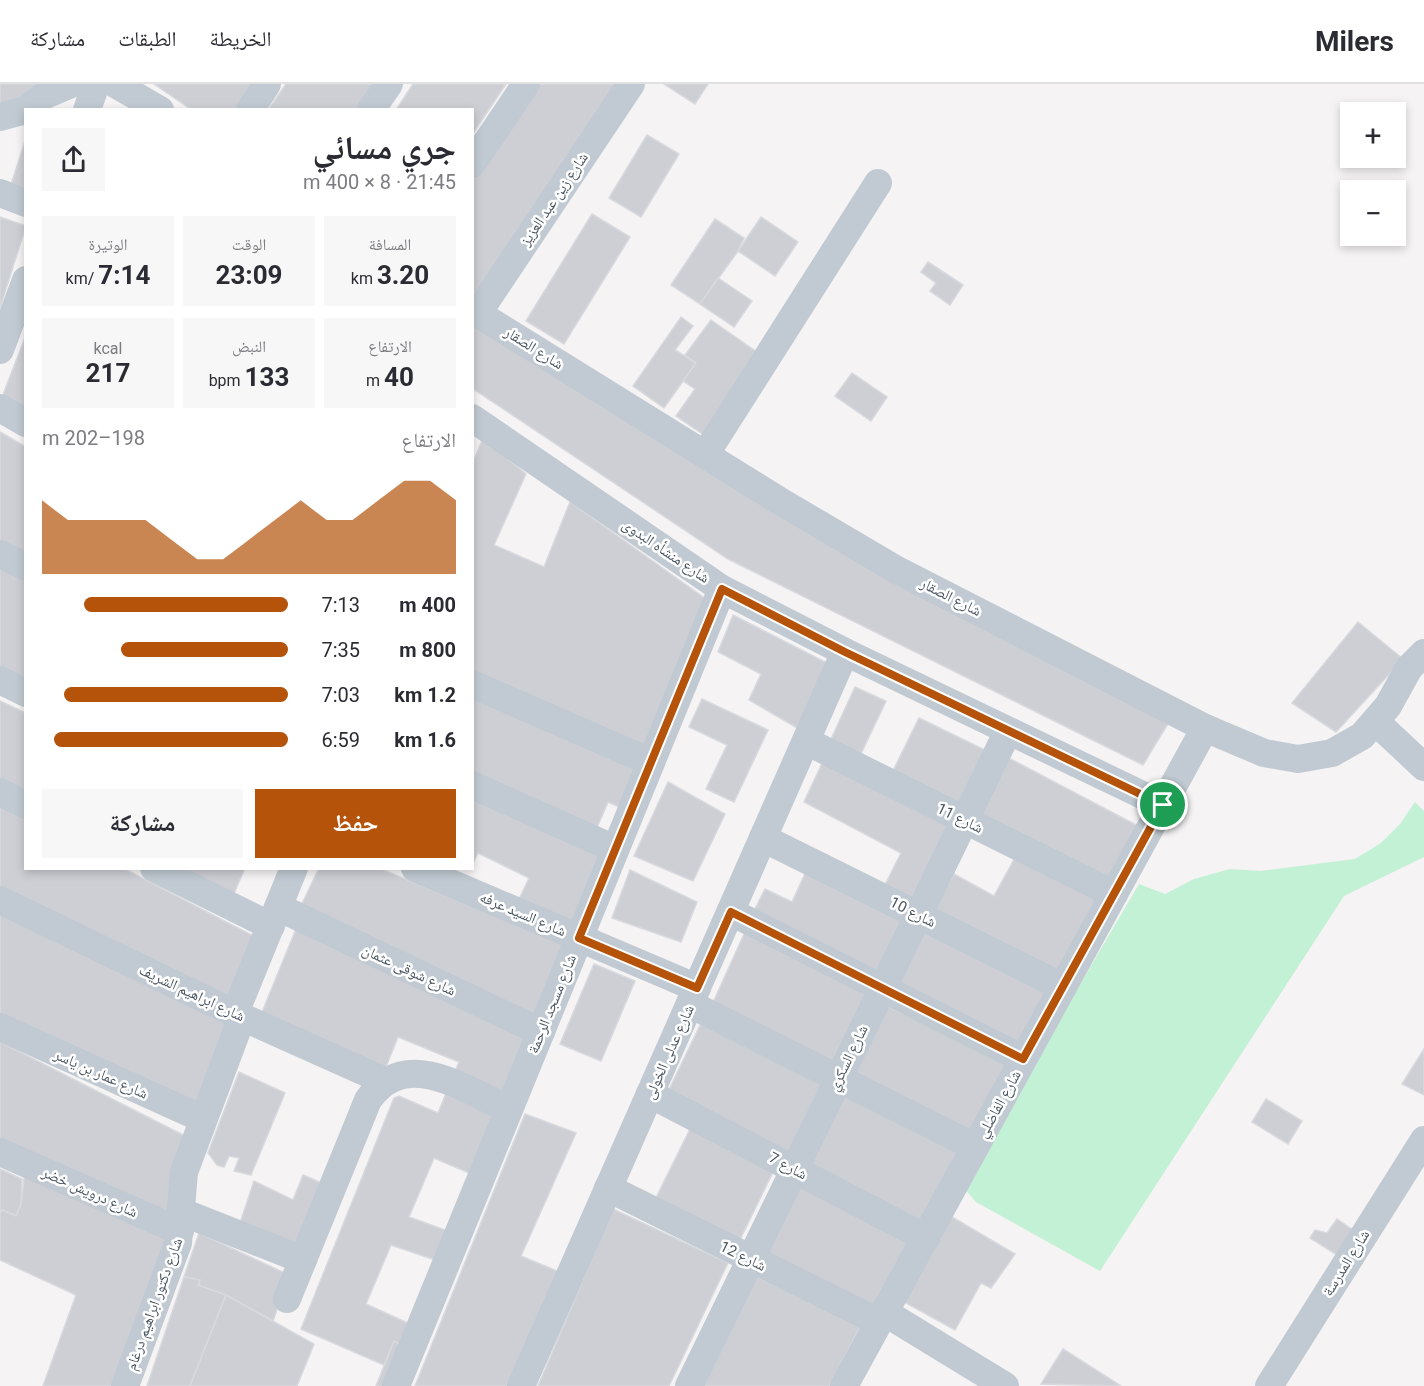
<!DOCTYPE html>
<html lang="ar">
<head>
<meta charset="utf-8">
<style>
	:root { --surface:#fff; --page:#f7f7f7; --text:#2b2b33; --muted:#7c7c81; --line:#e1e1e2; --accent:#b45309 }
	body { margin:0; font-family:Roboto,"Noto Naskh Arabic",sans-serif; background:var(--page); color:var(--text); direction:rtl; height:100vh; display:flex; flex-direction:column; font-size:22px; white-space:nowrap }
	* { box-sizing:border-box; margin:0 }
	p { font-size:20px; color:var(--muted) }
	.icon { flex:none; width:33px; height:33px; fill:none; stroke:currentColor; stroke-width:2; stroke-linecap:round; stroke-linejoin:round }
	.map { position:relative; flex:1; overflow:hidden; direction:ltr }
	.details { position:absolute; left:24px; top:24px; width:450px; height:762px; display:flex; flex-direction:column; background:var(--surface); border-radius:0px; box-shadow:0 3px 9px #0003; direction:rtl }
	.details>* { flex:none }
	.buttons { position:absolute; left:1340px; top:18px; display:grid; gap:12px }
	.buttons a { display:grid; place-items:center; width:66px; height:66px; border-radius:0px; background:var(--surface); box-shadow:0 3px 9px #0003; font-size:30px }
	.pin { position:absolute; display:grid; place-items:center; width:51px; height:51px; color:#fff; margin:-26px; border:3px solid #fff; border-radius:50%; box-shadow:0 2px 6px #0007 }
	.round { display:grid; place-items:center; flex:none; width:63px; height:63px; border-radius:0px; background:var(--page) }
	.summary { display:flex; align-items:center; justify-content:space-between; height:102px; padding:0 18px }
	h1 { font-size:33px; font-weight:700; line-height:45px }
	.figures { display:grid; grid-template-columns:repeat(3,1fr); gap:9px; height:102px; padding:6px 18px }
	.figures div { display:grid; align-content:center; border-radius:0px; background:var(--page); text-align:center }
	.figures b { font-size:26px; font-weight:700 }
	.figures small { font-size:16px; font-weight:400 }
	.figures p { font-size:16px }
	.chart { height:168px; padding:12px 18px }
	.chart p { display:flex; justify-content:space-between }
	.chart svg { width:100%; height:108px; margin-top:6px; fill:var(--accent); opacity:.7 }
	.primary-button { display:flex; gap:12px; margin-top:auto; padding:12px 18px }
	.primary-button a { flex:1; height:69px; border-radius:0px; background:var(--accent); color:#fff; font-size:24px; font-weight:700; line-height:69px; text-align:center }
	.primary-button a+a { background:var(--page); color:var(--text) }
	ul { padding:0 18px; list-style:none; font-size:20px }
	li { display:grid; grid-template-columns:96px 72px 1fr; align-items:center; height:45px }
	li i { height:15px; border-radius:8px; background:var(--accent) }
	header { display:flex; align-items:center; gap:36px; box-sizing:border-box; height:84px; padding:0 30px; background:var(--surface); border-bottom:2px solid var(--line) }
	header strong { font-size:28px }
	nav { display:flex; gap:33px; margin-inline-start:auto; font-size:21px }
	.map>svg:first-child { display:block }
</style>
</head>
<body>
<header>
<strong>Milers</strong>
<nav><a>الخريطة</a><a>الطبقات</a><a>مشاركة</a></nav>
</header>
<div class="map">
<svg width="1424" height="1302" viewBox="0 0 1424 1302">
	<rect width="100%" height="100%" fill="#f5f3f3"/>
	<path fill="#c3f1d5" d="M1415 718 1424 727V773L1344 812 1100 1187 976 1118 962 1102 1139 800 1165 810 1194 795 1230 785 1261 787 1355 775 1381 759 1400 740Z"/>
	<g fill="#cdcfd5" stroke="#d7d9de" stroke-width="1.5">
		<path d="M0 0H42L0 27Z"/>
		<path d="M154 0H264L247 26H192Z"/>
		<path d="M286 0H378L361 26H268Z"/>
		<path d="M413 0H506L472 51V26H396Z"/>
		<path d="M536 0H620L480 211 472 207V97Z"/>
		<path d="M664 0H708L695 20Z"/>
		<path d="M647 51 679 70 641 133 609 114Z"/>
		<path d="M25 57H26V110L10 104Z"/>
		<path d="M592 130 630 153 564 260 526 237Z"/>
		<path d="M0 133 26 142 0 224Z"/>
		<path d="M761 133 798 158 775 192 738 167Z"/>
		<path d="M715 135 744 154 738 167 700 220 671 201Z"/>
		<path d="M928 178 963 201 950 221 930 207 936 199 921 188Z"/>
		<path d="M718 194 752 217 734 243 700 220Z"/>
		<path d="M681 233 693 242 675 266 696 279 664 324 633 302Z"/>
		<path d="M711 236 761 271 704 351 676 332 695 305 683 297 696 279 685 271Z"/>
		<path d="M472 238 1169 638 1143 681 728 475 472 304Z"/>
		<path d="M26 251V330L1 316Z"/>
		<path d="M852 289 887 313 871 337 835 312Z"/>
		<path d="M0 348 26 363V473L0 461Z"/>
		<path d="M483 354 526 390 494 461 544 483 570 418 710 518 646 671 472 597V381Z"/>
		<path d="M0 484 26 496V600L0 588Z"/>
		<path d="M733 531 833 582 804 648 749 616 761 590 718 568Z"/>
		<path d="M1358 538 1403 575 1336 648 1292 619Z"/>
		<path d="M855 603 886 617 858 676 828 662Z"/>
		<path d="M472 612 641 687 626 726 608 718 593 753 472 696Z"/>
		<path d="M702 615 768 646 734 718 706 705 727 661 689 643Z"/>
		<path d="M0 617 26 629V711L0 698Z"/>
		<path d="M919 634 985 666 958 721 892 689Z"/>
		<path d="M1003 671 1142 744 1110 794 974 729Z"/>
		<path d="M825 673 951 736 912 814 885 801 901 769 804 718Z"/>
		<path d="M668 698 725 730 693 797 634 772Z"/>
		<path d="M472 708 608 771 575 849 515 824 529 794 478 769 472 781Z"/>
		<path d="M0 721 26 734V784H123L259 855 233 919 0 805Z"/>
		<path d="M1017 770 1107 818 1066 895 935 825 954 790 994 812Z"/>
		<path d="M809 781 907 827 876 892 751 833 765 805 792 818Z"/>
		<path d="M173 784H245L232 814Z"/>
		<path d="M319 784H379L570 864 535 941 299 826Z"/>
		<path d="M630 786 697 818 681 858 612 834Z"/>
		<path d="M0 829 228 937 201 1029 0 931Z"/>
		<path d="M926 839 1058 910 1024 966 896 900Z"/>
		<path d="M298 840 532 952 507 1015 454 989 459 978 398 953 384 988 260 933Z"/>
		<path d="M745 848 867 907 830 982 711 923Z"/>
		<path d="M594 880 635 897 601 977 560 960Z"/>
		<path d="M884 921 1017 981 974 1054 850 989Z"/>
		<path d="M704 933 822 999 786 1074 665 1014Z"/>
		<path d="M0 958 187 1053 170 1137 0 1060Z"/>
		<path d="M1424 965V1011L1402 1000Z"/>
		<path d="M239 988 285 1009 251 1091 234 1087 239 1074 229 1072 224 1083 217 1081 208 1069Z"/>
		<path d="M447 1007 500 1032 476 1092 434 1074 409 1133 453 1149 441 1178 391 1161 366 1220 414 1242 407 1265 394 1257 384 1281 301 1245 394 1014 399 1012 438 1029Z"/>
		<path d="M833 1007 967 1066 920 1144 797 1083Z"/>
		<path d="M1266 1015 1302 1037 1288 1060 1252 1038Z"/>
		<path d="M525 1030 576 1049 521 1172 569 1192 520 1302H415Z"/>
		<path d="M690 1045 774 1086 736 1164 652 1122Z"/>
		<path d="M0 1085 22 1095 21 1120 16 1132 2 1126 0 1130Z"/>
		<path d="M25 1087 176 1151 119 1302H43L76 1211 0 1176V1130L2 1126 16 1132 21 1120Z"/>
		<path d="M303 1091 324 1100 299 1165 239 1142 254 1097 293 1116Z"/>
		<path d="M792 1098 911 1158 871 1226 756 1171Z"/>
		<path d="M613 1125 728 1179 669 1302H538Z"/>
		<path d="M947 1130 1015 1170 991 1204 981 1199 955 1246 895 1213Z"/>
		<path d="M1337 1135 1353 1146 1337 1171 1310 1154 1315 1146 1327 1149Z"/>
		<path d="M199 1149 289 1191 273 1237 226 1211 198 1201 200 1196 184 1193Z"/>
		<path d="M748 1189 861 1241 829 1302H692Z"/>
		<path d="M184 1193 200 1196 198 1201 226 1211 190 1302H147Z"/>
		<path d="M226 1211 314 1260 297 1302H190Z"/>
		<path d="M394 1257 407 1265 392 1302H376Z"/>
		<path d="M1063 1265 1121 1302 1041 1300Z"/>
	</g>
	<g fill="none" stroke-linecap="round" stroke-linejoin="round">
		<g stroke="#c1cad2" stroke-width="28">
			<path d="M115 0 160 26"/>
			<path d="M26 26 45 11 71 0"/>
			<path d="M87 26 96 0"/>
			<path d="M250 26 267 0"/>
			<path d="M371 26 389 0"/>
			<path d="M0 33 26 26"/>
			<path d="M472 80 526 0"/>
			<path d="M0 109 26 119"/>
			<path d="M472 226 778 416 897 486 1205 644 1264 669 1298 675 1332 669 1362 652 1388 622 1409 584 1424 569"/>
			<path d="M478 229 631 0"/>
			<path d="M0 266 26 196"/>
			<path d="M0 324 26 339"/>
			<path d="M472 334 722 505 845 568 1163 721"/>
			<path d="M705 371 878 99"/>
			<path d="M0 470 26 483"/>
			<path d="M0 596 26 609"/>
			<path d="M472 600 651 678"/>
			<path d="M1376 638 1424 683"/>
			<path d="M806 657 1114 810"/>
			<path d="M472 701 615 765"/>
			<path d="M0 708 26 721"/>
			<path d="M763 754 1063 903"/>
			<path d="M154 784 271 842"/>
			<path d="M415 784 697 904"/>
			<path d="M0 816 242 933 385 997"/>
			<path d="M278 823 541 948"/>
			<path d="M731 828 1023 975"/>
			<path d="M690 920 975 1063"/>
			<path d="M235 929 294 784"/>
			<path d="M0 943 203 1035"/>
			<path d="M650 1010 926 1154"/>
			<path d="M0 1068 180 1147"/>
			<path d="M608 1104 879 1238"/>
			<path d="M182 1128 303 1176"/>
			<path d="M287 1215 368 1016C406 962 463 1005 509 1025"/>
			<path d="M884 1228 1005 1302"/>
			<path d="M125 1302 178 1159 184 1088 242 933"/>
			<path d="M396 1302 722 505"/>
			<path d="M521 1302 845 568"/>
			<path d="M689 1302 1008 647"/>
			<path d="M844 1302 1205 644"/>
			<path d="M1269 1302 1424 1056"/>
		</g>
	</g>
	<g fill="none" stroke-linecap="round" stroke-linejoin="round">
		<defs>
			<path id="route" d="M722 505 845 568 1163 721 1023 975 731 828 697 904 579 854Z"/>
		</defs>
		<use href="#route" stroke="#fff" stroke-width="12"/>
		<use href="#route" stroke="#b45309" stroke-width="8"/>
	</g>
	<g text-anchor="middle" stroke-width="5" stroke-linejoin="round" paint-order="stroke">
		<g font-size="15" fill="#4a5661" stroke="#fff">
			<text transform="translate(554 115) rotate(-56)" y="5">شارع زين عبد العزيز</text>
			<text transform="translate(534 264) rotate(32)" y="5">شارع الصقار</text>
			<text transform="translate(666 467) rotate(34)" y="5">شارع منشأه البدوى</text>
			<text transform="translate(951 513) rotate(27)" y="5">شارع الصقار</text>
			<text transform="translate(960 734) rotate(26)" y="5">شارع 11</text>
			<text transform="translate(913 828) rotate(27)" y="5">شارع 10</text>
			<text transform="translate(523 830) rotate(23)" y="5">شارع السيد عرفه</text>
			<text transform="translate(409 886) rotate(25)" y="5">شارع شوقى عثمان</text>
			<text transform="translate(192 909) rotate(25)" y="5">شارع ابراهيم الشريف</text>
			<text transform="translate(552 920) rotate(-68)" y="5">شارع مسجد الرحمة</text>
			<text transform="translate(669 968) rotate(-66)" y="5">شارع عدلى الخولى</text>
			<text transform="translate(848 974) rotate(-64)" y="5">شارع السكري</text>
			<text transform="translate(101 990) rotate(24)" y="5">شارع عمار بن ياسر</text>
			<text transform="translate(999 1020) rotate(-61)" y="5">شارع الفاضلي</text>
			<text transform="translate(788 1082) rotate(28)" y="5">شارع 7</text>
			<text transform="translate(90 1108) rotate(24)" y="5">شارع درويش خضر</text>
			<text transform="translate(743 1172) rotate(26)" y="5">شارع 12</text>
			<text transform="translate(1346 1179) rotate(-58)" y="5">شارع المدرسة</text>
			<text transform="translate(154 1220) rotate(-70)" y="5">شارع دكتور ابراهيم درغام</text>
		</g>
	</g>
</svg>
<div class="buttons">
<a>+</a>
<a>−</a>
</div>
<div class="pin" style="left:1163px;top:721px;background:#1e9e55"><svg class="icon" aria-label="arrive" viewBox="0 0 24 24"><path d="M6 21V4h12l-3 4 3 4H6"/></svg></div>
<section class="details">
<div class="summary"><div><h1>جري مسائي</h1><p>21:45 · 8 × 400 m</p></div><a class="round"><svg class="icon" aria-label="share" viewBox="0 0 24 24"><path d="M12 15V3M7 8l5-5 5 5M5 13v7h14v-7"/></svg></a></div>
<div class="figures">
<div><p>المسافة</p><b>3.20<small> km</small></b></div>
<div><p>الوقت</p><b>23:09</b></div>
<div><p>الوتيرة</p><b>7:14<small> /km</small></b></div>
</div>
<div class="figures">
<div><p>الارتفاع</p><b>40<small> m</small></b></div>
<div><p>النبض</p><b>133<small> bpm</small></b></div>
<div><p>kcal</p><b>217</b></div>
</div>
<div class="chart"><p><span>الارتفاع</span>198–202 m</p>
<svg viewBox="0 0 160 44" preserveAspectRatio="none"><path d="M0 44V14L10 22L20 22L30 22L40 22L50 30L60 38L70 38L80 30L90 22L100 14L110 22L120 22L130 14L140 6L150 6L160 14V44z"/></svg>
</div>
<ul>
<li><b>400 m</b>7:13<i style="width:83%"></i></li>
<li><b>800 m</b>7:35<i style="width:68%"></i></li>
<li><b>1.2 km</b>7:03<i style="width:91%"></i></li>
<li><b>1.6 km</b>6:59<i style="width:95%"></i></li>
</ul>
<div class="primary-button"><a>حفظ</a><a>مشاركة</a></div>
</section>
</div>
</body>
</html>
